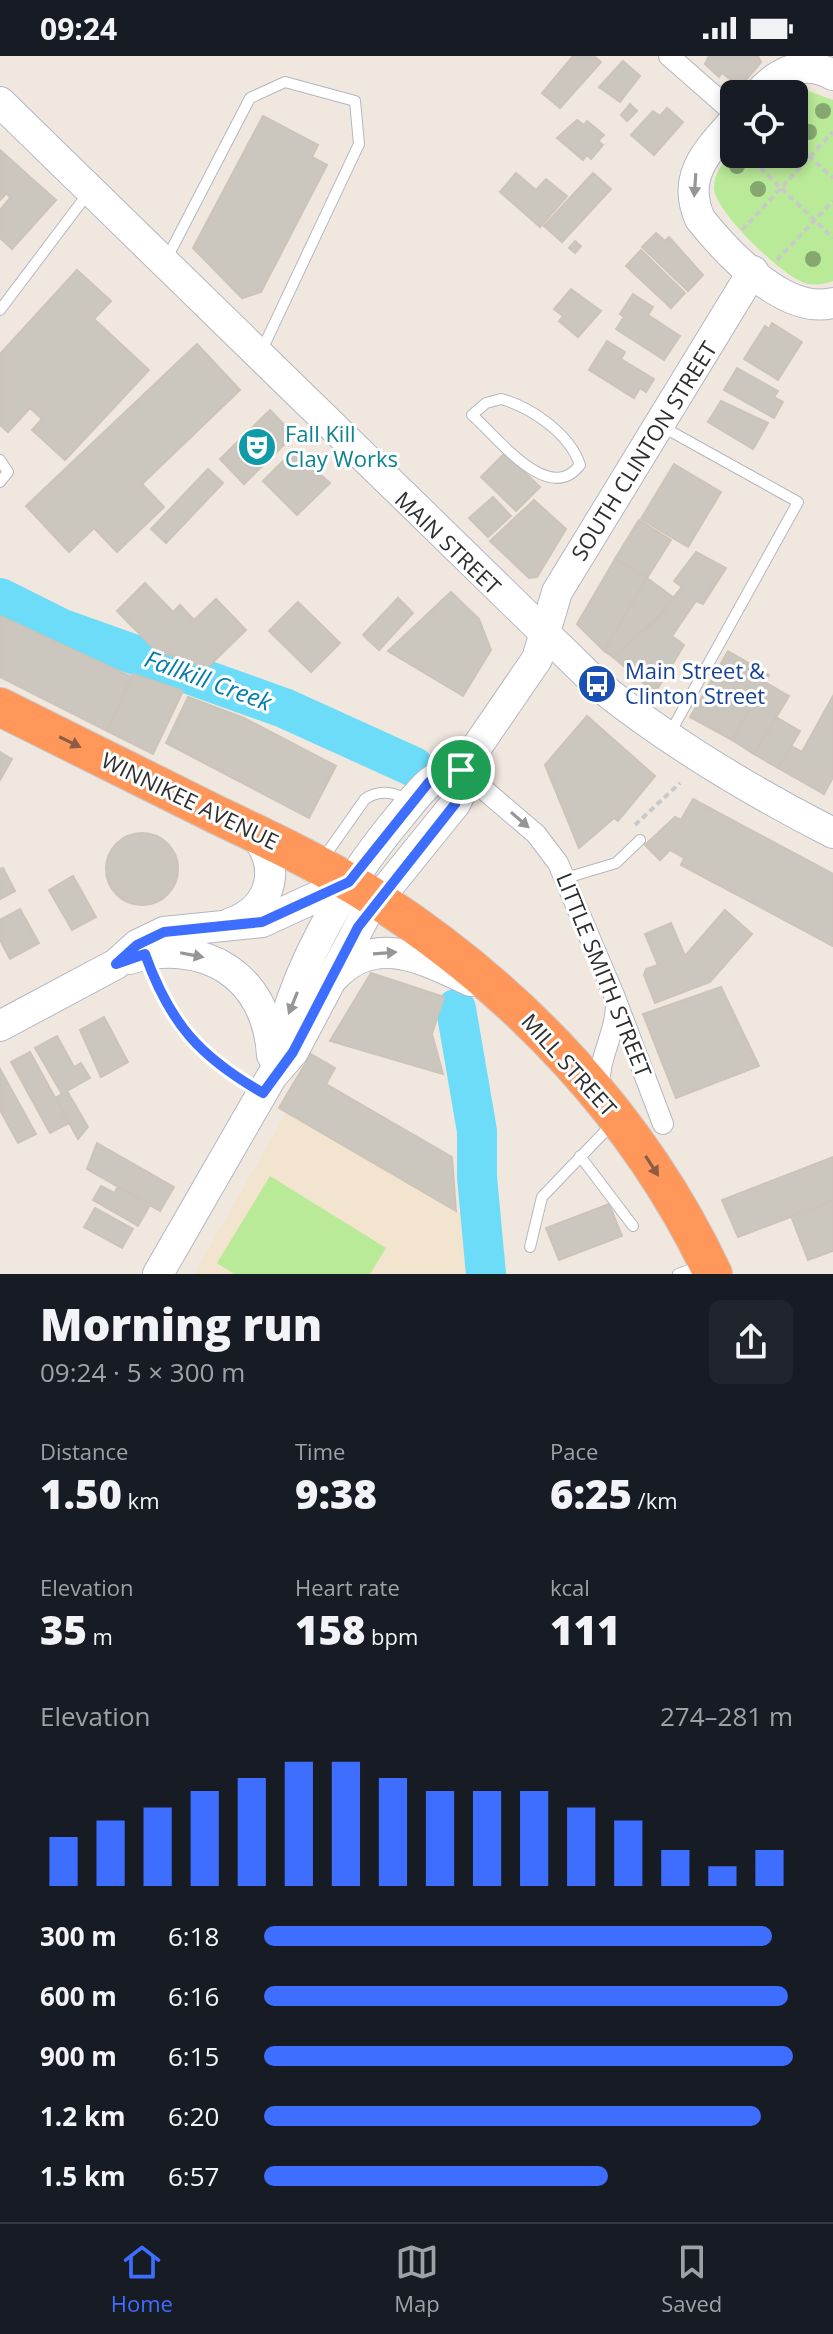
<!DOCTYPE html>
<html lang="en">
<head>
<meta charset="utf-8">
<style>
	:root { --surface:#171b24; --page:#20242c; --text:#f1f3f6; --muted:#9ea1a6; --line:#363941; --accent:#3d6eff }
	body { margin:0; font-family:"Open Sans",sans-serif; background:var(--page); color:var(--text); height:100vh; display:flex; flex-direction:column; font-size:30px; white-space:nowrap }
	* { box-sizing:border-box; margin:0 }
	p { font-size:26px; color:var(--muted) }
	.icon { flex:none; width:44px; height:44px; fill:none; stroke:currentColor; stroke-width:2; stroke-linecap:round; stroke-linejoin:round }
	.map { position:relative; height:1218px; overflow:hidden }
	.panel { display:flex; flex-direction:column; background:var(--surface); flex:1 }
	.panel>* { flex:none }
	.controls { position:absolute; left:720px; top:24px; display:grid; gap:16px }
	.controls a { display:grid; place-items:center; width:88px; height:88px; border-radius:12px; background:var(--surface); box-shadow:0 4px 12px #0003; font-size:40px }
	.pin { position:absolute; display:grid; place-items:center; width:68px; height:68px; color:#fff; margin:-34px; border:4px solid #fff; border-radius:50%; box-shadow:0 2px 8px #0007 }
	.round { display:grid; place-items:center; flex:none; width:84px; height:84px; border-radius:12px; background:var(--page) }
	.head { display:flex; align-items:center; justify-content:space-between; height:136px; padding:0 40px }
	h1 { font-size:44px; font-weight:800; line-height:60px }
	.stats { display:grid; grid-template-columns:repeat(3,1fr); gap:12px; height:136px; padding:8px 40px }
	.stats div { display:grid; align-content:center }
	.stats b { font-size:40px; font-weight:800 }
	.stats small { font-size:22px; font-weight:400 }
	.stats p { font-size:22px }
	.chart { height:224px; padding:16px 40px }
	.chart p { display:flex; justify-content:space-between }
	.chart svg { width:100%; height:144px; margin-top:8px; stroke:var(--accent); stroke-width:6 }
	ul { padding:0 40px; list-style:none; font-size:26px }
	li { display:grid; grid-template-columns:128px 96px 1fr; align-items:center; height:60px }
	li i { height:20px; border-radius:10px; background:var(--accent) }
	.status { display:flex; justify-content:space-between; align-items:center; height:56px; padding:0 40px; background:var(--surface); direction:ltr }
	.status svg { height:22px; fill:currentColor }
	.dock { display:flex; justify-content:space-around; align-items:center; height:112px; border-top:2px solid var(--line); background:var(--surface); font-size:22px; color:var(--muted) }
	.dock a { display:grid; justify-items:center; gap:4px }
	.dock .current { color:var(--accent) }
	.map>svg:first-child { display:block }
</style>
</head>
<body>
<div class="status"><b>09:24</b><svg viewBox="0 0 49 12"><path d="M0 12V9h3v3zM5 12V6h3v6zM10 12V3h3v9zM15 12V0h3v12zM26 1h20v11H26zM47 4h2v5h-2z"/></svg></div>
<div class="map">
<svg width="833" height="1218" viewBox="0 0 833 1218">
	<rect width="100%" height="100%" fill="#f0e8df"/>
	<path fill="#f2e4ce" d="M286 1057 466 1160 474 1218H194Z"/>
	<g fill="#b9ea98">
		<path d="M806 34 833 44V225C823 229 812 230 802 226 780 217 715 156 714 132 714 116 724 105 734 94V98H794V38H789Z"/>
		<path d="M270 1120 386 1192 370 1218H234L217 1207Z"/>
	</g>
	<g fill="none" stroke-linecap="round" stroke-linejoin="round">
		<g stroke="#6cdcf8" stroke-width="40">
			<path d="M0 542 60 572 284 652 414 711"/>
			<path d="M456 953 477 1075V1121L486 1218"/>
		</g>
	</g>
	<g fill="#cbc6be" stroke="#ccc4b8" stroke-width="2">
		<path d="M573 0H594L601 6 560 52 542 37Z"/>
		<path d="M709 0H758L761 6 740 31 722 17 719 21 705 8Z"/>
		<path d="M623 5 640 20 620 46 599 31Z"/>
		<path d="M630 48 637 55 627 65 621 59Z"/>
		<path d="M667 52 683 66 654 99 631 79 653 55 660 60Z"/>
		<path d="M263 60 318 89 312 101 327 109 261 236 242 242 193 192Z"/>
		<path d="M577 64 584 69 587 65 604 79 598 85 603 89 591 103 587 99 583 104 557 82Z"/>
		<path d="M0 94 56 144 12 193 0 182V154L10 142 7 137 0 144Z"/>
		<path d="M516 117 536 134 546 123 567 140 540 171 500 136Z"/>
		<path d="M593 117 611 133 562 186 544 170Z"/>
		<path d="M656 177 665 185 669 181 703 219 688 235 642 191Z"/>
		<path d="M575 185 581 190 575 197 569 192Z"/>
		<path d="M641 194 685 237 671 252 626 210Z"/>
		<path d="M77 214 111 245 94 263 149 314 65 404 32 374 42 363 30 352 8 376 0 369V298Z"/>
		<path d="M571 233 601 255 578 281 559 265 563 260 554 253Z"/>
		<path d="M633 238 653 251 648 259 680 280 664 304 616 273 624 261 620 258Z"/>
		<path d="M772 267 802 286 778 324 744 303 765 270 769 273Z"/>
		<path d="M607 285 625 296 621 303 654 323 646 336 640 332 634 342 589 314Z"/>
		<path d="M197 288 240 334 142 428 164 451 117 496 94 472 69 496 26 450Z"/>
		<path d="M737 312 778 335 774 341 783 346 774 362 724 334Z"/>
		<path d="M721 345 768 367 753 393 708 366Z"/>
		<path d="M270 354 294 379 244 428 220 403Z"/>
		<path d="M293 395 330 427 297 459 263 425Z"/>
		<path d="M505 397 540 431 516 455 481 421Z"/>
		<path d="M674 408 721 436 688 491 641 463Z"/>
		<path d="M208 413 223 427 166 487 151 473Z"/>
		<path d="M493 441 511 460 488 481 469 462Z"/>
		<path d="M534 444 566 473 537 521 529 522 490 485Z"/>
		<path d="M639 464 671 484 647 522 615 503Z"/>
		<path d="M696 496 726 512 703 548 696 545 672 580 684 589 655 637 613 601 657 562 682 531 674 525Z"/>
		<path d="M615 503 647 522 604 595 577 568Z"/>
		<path d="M647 522 674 542 657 562 613 601 604 595Z"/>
		<path d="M145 527 173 556 180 549 194 564 216 543 246 574 207 612 155 594 117 555Z"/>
		<path d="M451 536 479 563 491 594 463 640 388 595Z"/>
		<path d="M398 542 413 557 379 594 363 579Z"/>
		<path d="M298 546 340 587 311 616 269 575Z"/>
		<path d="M0 560 132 621 107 675 0 621Z"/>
		<path d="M728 595 769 619 732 684 690 661Z"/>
		<path d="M133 618 183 635 153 698 107 675Z"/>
		<path d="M765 626 789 640 754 698 732 684Z"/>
		<path d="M833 640V721L824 738 778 712 791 690 802 696Z"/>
		<path d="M188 641 244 662 336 710 309 762 166 687Z"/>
		<path d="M587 660 655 720 618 765 614 762 579 792 545 709Z"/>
		<path d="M776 661 800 675 778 712 754 698Z"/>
		<path d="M0 696 12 703 0 724Z"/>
		<path d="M693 743 833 818V890L681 809 684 802 670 794 660 804 645 789 675 761 681 764Z"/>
		<circle cx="142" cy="813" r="36"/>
		<path d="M3 812 15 835 0 843V813Z"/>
		<path d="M73 820 96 861 72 874 49 834Z"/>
		<path d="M20 853 39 887 10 903 0 884V864Z"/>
		<path d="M725 854 752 878 710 926 655 947 644 919 646 913 658 909 645 878 671 867 685 900Z"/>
		<path d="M371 917 444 941 432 978 443 1018 330 985Z"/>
		<path d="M721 931 759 1010 676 1042 643 958Z"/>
		<path d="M104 961 128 1006 101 1021 80 974Z"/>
		<path d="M57 980 74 1011 81 1007 90 1022 67 1035 88 1071 78 1083 55 1042 62 1038 35 992Z"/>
		<path d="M30 996 69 1067 50 1077 11 1006Z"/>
		<path d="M311 998 335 1012 326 1028 452 1101 456 1155 279 1052Z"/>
		<path d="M0 1013 36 1078 18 1087 0 1054Z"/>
		<path d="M97 1087 174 1131 160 1155 87 1113Z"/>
		<path d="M833 1101V1145L738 1181 722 1144Z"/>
		<path d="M101 1130 114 1137 118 1131 150 1149 138 1170 93 1144Z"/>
		<path d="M833 1145V1195L808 1204 791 1160Z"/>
		<path d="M609 1148 622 1180 559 1204 546 1172Z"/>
		<path d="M95 1152 133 1173 122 1192 84 1171Z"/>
	</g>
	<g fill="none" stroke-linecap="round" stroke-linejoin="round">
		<defs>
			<g id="lane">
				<path d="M167 202 250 42 285 26 355 45 359 88 261 296"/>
				<path d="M0 254 89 136"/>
				<path d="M501 343C531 351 570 378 580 409 548 450 498 381 472 359L486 347Z"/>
				<path d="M661 370 798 446 670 677"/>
				<path d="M0 404 8 416 0 426"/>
				<path d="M322 804 365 743C380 733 396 736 410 746"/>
				<path d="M566 822 616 807 640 784"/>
				<path d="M147 904C171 969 201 1002 261 1036"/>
				<path d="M580 1100 633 1170"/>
				<path d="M530 1191 542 1141 614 1066"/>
				<path d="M678 1218 702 1209"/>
			</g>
			<g id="street">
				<path d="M669 0 734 57"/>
				<path d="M461 714 536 778 558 807 614 939 663 1068"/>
				<path d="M601 1036C595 1006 615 981 616 951"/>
			</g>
			<g id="secondary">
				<path d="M758 38C779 15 804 3 833 19"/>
				<path d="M0 46 597 628C670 687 749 734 833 777"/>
				<path d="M734 65C707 95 681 121 700 163 728 198 785 259 833 247"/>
				<path d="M231 867C274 852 283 806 251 775"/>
				<path d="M129 903C204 881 267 919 272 999"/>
				<path d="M333 922C375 876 423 903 471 925"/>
				<path d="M0 970 116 908 137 889 164 876 262 866 349 826"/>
				<path d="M275 1006C291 918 343 828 400 760 418 739 431 716 461 714"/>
				<path d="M158 1218 272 1020 293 996 366 858 455 748 460 738 461 714 537 603 557 536 753 215"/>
			</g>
			<path id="highway" d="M0 651C72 687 145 723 217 759 272 785 327 811 378 844 521 937 640 1063 713 1218"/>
		</defs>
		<use href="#lane" stroke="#b3b7c2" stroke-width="12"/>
		<use href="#street" stroke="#b3b7c2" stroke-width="22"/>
		<use href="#secondary" stroke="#b3b7c2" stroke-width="32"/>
		<use href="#highway" stroke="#c9c9c9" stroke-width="40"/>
		<g stroke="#c9c9c9" stroke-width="4" stroke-dasharray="6 4" stroke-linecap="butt">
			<path d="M794 86 833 122"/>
			<path d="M746 98 833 182"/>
			<path d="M742 174 833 76"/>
			<path d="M777 204 833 145"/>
			<path d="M635 769 680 727"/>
		</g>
		<use href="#lane" stroke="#fff" stroke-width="10"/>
		<use href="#street" stroke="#fff" stroke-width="20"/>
		<use href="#secondary" stroke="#fff" stroke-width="30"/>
		<use href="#highway" stroke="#ff975b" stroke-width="38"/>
	</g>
	<g fill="#86a870">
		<circle cx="823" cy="55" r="8"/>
		<circle cx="809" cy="76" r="8"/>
		<circle cx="737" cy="110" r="8"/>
		<circle cx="758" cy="133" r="8"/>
		<circle cx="813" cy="203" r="8"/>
	</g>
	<defs><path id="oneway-solid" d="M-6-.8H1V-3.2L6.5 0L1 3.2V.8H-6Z" transform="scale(2)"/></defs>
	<g fill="#969696">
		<use href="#oneway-solid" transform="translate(695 129) rotate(94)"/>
		<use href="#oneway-solid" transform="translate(520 764) rotate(41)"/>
		<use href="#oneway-solid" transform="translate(385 897) rotate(-4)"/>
		<use href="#oneway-solid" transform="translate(192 899) rotate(11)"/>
		<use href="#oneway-solid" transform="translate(293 947) rotate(112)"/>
	</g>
	<g fill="#8c5d42">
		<use href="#oneway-solid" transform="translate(70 686) rotate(26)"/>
		<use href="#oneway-solid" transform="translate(652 1110) rotate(57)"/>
	</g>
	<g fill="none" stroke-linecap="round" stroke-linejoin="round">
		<defs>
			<path id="route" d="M461 714 460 738 455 748 358 871 293 996 263 1037C200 1001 170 968 145 898L116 908 137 889 164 876 262 866 349 826 429 726 448 715Z"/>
		</defs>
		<use href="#route" stroke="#fff" stroke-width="16"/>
		<use href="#route" stroke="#3d6eff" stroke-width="10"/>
	</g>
	<defs>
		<symbol id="theatre-disc" viewBox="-11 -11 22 22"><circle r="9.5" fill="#0f9aa8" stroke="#fff"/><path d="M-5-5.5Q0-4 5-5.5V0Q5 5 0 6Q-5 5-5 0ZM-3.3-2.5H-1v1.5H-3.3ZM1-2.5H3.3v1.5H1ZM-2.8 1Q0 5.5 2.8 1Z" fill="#fff"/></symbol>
		<symbol id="bus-disc" viewBox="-11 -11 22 22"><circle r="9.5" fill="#1a4fb4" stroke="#fff"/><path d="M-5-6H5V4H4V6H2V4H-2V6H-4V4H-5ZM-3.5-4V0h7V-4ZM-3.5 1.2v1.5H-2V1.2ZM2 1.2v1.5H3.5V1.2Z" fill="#fff"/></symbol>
	</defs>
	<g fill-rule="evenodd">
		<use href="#theatre-disc" x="235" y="369" width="44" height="44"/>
		<use href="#bus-disc" x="575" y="606" width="44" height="44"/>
	</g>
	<g text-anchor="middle" stroke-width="6" stroke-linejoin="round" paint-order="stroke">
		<g font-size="22" fill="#0d838f" stroke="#fff" text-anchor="start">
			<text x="285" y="386">Fall Kill<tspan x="285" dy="25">Clay Works</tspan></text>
		</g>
		<g font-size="22" fill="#2e2e2e" stroke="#fff">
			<text transform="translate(644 395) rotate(-58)" y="8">SOUTH CLINTON STREET</text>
			<text transform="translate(448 487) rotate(44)" y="8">MAIN STREET</text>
			<text transform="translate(190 745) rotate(26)" y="8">WINNIKEE AVENUE</text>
			<text transform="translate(604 919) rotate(68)" y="8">LITTLE SMITH STREET</text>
			<text transform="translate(569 1009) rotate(48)" y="8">MILL STREET</text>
		</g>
		<g font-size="22" fill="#164399" stroke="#fff" text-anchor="start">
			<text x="625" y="623">Main Street &amp;<tspan x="625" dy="25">Clinton Street</tspan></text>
		</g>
		<g font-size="24" font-style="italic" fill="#037dad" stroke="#fff">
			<text transform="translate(208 625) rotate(20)" y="8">Fallkill Creek</text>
		</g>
	</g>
</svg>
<div class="controls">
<a><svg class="icon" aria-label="locate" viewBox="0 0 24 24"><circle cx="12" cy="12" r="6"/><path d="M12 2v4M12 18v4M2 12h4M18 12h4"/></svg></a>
</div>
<div class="pin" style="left:461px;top:714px;background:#1e9e55"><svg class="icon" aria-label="arrive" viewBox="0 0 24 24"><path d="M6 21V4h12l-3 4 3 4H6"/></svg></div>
</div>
<section class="panel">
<div class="head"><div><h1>Morning run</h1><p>09:24 · 5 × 300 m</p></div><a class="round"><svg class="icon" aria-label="share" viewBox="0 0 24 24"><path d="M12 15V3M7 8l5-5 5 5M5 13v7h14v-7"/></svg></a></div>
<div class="stats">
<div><p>Distance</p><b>1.50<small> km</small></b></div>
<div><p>Time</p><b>9:38</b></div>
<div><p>Pace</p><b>6:25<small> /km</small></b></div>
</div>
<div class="stats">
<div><p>Elevation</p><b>35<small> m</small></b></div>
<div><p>Heart rate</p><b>158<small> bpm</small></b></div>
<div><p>kcal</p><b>111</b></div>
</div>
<div class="chart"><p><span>Elevation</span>274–281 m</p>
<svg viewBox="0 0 160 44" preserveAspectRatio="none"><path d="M5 44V29M15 44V24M25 44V20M35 44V15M45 44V11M55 44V6M65 44V6M75 44V11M85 44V15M95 44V15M105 44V15M115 44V20M125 44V24M135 44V33M145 44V38M155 44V33"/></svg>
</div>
<ul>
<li><b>300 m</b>6:18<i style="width:96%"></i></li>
<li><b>600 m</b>6:16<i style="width:99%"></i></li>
<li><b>900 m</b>6:15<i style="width:100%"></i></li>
<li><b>1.2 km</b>6:20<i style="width:94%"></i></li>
<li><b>1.5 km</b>6:57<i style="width:65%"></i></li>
</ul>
</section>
<nav class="dock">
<a class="current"><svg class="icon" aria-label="home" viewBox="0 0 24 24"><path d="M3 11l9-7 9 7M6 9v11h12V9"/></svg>Home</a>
<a><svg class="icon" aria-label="map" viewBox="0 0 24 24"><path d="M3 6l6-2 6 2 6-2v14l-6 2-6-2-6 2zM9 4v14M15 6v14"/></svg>Map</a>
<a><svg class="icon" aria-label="saved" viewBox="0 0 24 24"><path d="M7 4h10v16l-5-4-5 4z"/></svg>Saved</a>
</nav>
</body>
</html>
